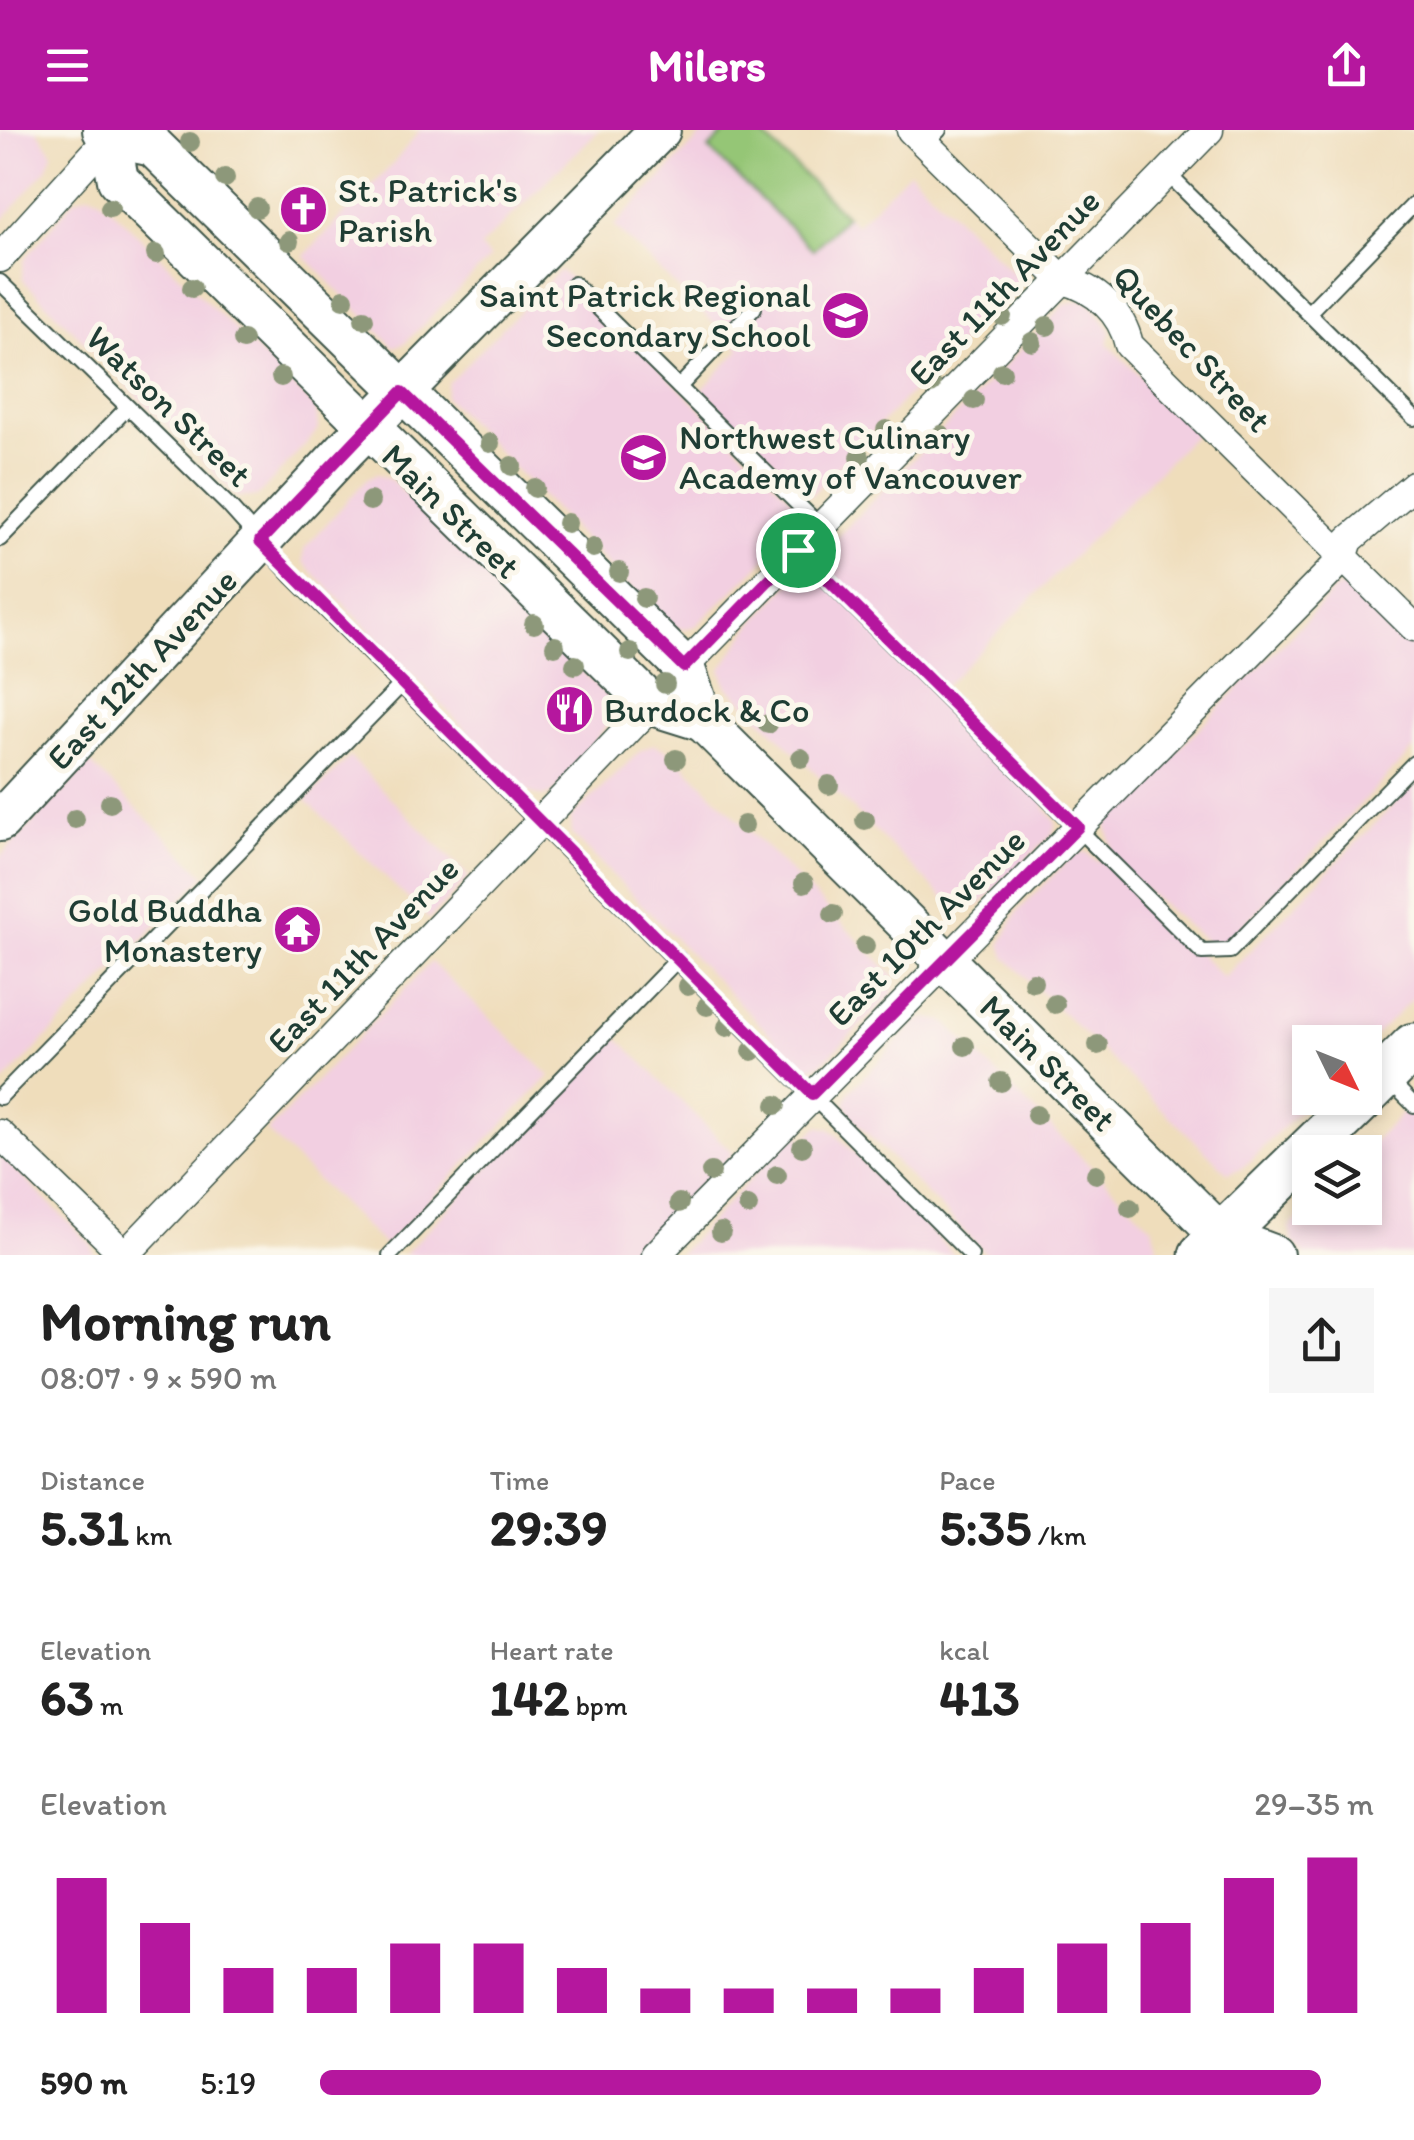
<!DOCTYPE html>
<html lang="en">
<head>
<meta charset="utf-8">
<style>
	:root { --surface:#fff; --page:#f6f6f6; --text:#222; --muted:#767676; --accent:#b5179e }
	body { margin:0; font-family:Itim,sans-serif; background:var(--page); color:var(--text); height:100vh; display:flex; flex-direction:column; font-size:38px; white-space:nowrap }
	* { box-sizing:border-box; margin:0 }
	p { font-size:32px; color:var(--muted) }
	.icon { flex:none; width:55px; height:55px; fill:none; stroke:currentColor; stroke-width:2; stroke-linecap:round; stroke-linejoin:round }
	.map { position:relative; height:1125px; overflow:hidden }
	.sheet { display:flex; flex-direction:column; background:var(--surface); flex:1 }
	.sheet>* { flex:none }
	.needle { width:65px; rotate:133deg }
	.controls { position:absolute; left:1292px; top:895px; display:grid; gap:20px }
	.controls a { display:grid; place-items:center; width:90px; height:90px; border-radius:0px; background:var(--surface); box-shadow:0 5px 15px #0003; font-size:50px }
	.pin { position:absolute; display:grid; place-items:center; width:85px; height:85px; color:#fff; margin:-42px; border:5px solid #fff; border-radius:50%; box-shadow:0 2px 10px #0007 }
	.round { display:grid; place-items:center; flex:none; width:105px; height:105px; border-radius:0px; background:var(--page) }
	.head { display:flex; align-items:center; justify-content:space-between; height:170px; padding:0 40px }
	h1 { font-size:55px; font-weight:700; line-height:75px }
	.stats { display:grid; grid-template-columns:repeat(3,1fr); gap:15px; height:170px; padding:10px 40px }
	.stats div { display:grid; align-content:center }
	.stats b { font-size:50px; font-weight:700 }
	.stats small { font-size:28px; font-weight:400 }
	.stats p { font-size:28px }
	.chart { height:280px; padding:20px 40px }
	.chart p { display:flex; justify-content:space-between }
	.chart svg { width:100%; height:180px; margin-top:10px; stroke:var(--accent); stroke-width:6 }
	ul { padding:0 40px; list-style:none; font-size:32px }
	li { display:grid; grid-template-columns:160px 120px 1fr; align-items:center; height:75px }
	li i { height:25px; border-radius:12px; background:var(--accent) }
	header { display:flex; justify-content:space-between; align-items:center; height:130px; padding:0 40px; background:var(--accent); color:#fff; font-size:45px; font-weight:700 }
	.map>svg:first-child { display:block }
</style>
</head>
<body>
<header><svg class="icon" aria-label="menu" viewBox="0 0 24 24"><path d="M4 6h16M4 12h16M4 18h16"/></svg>Milers<svg class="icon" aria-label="share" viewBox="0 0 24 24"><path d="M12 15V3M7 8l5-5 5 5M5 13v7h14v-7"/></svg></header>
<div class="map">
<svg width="1414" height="1125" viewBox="0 0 1414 1125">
	<rect width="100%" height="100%" fill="#fbf7ec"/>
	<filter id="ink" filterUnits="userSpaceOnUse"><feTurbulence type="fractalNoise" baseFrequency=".01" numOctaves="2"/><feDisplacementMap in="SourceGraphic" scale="20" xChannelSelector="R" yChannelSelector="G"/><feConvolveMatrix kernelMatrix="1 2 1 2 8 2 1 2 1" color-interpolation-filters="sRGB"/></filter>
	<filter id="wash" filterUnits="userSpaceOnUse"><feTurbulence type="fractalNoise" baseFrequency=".0048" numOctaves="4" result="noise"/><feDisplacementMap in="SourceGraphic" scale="40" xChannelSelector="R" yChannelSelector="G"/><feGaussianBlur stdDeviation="2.25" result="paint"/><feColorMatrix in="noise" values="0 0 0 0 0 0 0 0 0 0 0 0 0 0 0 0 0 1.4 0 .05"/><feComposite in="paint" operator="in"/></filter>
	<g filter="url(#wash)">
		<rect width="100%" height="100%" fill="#efddbb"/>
		<g fill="#f2cfe1">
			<path d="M0 0H37L53 23 47 39 0 93Z"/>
			<path d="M420 0H599L480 117 490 128 405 213 394 217 304 126 393 34Z"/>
			<path d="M707 0H758L856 95 909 41 1021 150 810 366 702 260 740 219 614 96Z"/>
			<path d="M89 64 99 67 316 278 318 299 312 307 257 367H238L22 149 24 130 74 70Z"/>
			<path d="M560 140 805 382 799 397 696 496 683 499 667 495 445 267 448 253Z"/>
			<path d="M1082 170 1091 174 1111 201 1108 214 1197 302 941 560 1050 668 1044 676 1056 693 1052 705 979 775 956 780 726 555 721 539 753 493 798 445H807L818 454 833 440 824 420 1065 174Z"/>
			<path d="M377 344 391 350 612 571 611 587 582 632 553 663 542 667 524 660 303 432 304 419 366 350Z"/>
			<path d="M1345 456 1354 458 1414 516V619L1226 813 1210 815 1115 735 1223 848 1414 654V867L1365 916 1310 912 1313 968 1242 1038 1228 1043 1005 827 1001 814 1018 781 1074 724 1086 722 1098 732 1105 725 1112 717 1106 693 1336 459Z"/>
			<path d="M654 614 672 623 894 846 892 865 820 935 806 938 797 932 572 704 571 688 639 622Z"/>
			<path d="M350 627 469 747 429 789 306 670Z"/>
			<path d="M90 633 205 745 0 956V727Z"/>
			<path d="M431 832 550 946 385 1116 267 1002Z"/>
			<path d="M928 888 944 891 1153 1098 1158 1115 1152 1125H987L852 988 845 973 850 961 918 891Z"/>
			<path d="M616 906 733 1023 634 1125H403Z"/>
			<path d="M1414 971V1125H1305L1292 1111 1289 1098 1310 1075 1365 1078 1363 1022Z"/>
			<path d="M806 991 798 1006 805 1010 818 996 831 999 954 1125H678Z"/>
			<path d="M0 1025 91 1114 95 1125H0Z"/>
		</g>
		<path fill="#95c676" stroke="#5a8255" stroke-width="2.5" d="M728 0H758L846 86 813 120 709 19Z"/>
	</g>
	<g filter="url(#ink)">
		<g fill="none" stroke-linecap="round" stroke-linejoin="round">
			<defs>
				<g id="lane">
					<path d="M925 14 939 0"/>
					<path d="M1167 43 1414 288"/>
					<path d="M0 152 228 375 293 447 971 1125"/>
					<path d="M574 154 821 397"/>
					<path d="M1308 183 1414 74"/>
					<path d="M679 257 754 178"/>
					<path d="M0 409 127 278"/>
					<path d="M798 421 1202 822 1230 821 1414 633"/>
					<path d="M1389 950 1414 975"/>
					<path d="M0 967 401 555"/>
					<path d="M390 1125 678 829"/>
				</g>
				<g id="street">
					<path d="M911 0 1063 150C1095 158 1122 182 1129 215L1414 497"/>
					<path d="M0 128 116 0"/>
					<path d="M684 537 1209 0"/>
					<path d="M0 1004 125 1125"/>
					<path d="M125 1125 652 575"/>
					<path d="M656 1125 1326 446 1343 428 1349 410 1414 355"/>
				</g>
				<g id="secondary">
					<path d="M103 0 110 7 153 16 684 537 703 591 1222 1106 1273 1125"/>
					<path d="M110 7 118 50 652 575 703 591"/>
					<path d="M0 691 346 319 660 0"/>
				</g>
				<g id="primary">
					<path d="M1365 965 1414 916"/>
					<path d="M1202 1125 1363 968"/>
				</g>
			</defs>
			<use href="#lane" stroke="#3e5548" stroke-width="18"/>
			<use href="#street" stroke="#3e5548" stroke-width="31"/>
			<use href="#secondary" stroke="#3e5548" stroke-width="44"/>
			<use href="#primary" stroke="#3e5548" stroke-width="49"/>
			<use href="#lane" stroke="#fff" stroke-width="14"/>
			<use href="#street" stroke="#fff" stroke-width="28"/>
			<use href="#secondary" stroke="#fff" stroke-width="40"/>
			<use href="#primary" stroke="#fff" stroke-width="45"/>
		</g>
		<g fill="#8d987a">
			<circle cx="190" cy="12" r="10"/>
			<circle cx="225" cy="48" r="10"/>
			<circle cx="110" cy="78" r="10"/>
			<circle cx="257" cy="78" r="10"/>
			<circle cx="289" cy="111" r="10"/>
			<circle cx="156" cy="124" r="10"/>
			<circle cx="192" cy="158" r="10"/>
			<circle cx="344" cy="169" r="10"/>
			<circle cx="1002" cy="186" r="10"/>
			<circle cx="364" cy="189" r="10"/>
			<circle cx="1047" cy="196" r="10"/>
			<circle cx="243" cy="210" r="10"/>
			<circle cx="1032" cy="212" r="10"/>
			<circle cx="1002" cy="242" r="10"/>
			<circle cx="281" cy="247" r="10"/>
			<circle cx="931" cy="254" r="10"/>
			<circle cx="974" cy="270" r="10"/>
			<circle cx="886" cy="300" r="10"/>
			<circle cx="941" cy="305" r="10"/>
			<circle cx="490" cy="313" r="10"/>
			<circle cx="860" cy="327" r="10"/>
			<circle cx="512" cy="336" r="10"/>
			<circle cx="535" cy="358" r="10"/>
			<circle cx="370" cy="371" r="10"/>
			<circle cx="567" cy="393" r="10"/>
			<circle cx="593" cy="418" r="10"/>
			<circle cx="619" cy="442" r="10"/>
			<circle cx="644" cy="468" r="10"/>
			<circle cx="534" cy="494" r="10"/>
			<circle cx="555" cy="516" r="10"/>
			<circle cx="630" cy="522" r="10"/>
			<circle cx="575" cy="535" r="10"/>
			<circle cx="665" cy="554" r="10"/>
			<circle cx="768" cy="594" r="10"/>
			<circle cx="801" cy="628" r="10"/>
			<circle cx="676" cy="629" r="10"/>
			<circle cx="829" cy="655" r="10"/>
			<circle cx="110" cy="673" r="10"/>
			<circle cx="75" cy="689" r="10"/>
			<circle cx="865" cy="690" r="10"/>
			<circle cx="744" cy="695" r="10"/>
			<circle cx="804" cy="753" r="10"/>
			<circle cx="833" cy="784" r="10"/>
			<circle cx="865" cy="816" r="10"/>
			<circle cx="1033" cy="852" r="10"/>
			<circle cx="688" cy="856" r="10"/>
			<circle cx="1055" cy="874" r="10"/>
			<circle cx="707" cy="876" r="10"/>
			<circle cx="727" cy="897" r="10"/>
			<circle cx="1098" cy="915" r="10"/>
			<circle cx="965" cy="916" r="10"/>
			<circle cx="752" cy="921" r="10"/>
			<circle cx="1001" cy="952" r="10"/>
			<circle cx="776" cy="975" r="10"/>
			<circle cx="1036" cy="985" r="10"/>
			<circle cx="802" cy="1017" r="10"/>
			<circle cx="711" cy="1042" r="10"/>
			<circle cx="1096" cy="1044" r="10"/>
			<circle cx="777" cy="1045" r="10"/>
			<circle cx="679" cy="1073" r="10"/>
			<circle cx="748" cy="1076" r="10"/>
			<circle cx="1130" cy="1078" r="10"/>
			<circle cx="721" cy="1102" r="10"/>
		</g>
	</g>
	<g fill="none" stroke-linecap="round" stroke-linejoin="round" filter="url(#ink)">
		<defs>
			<path id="route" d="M402 262 684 537 798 420 1078 697 812 964 260 411Z"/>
		</defs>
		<use href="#route" stroke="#fff" stroke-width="20"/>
		<use href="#route" stroke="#b5179e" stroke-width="12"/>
	</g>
	<defs>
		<symbol id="church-disc" viewBox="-11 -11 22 22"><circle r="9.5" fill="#b5179e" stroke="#fbf7ec"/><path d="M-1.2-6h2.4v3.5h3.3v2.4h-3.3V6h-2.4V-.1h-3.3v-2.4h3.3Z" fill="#fff"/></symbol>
		<symbol id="school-disc" viewBox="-11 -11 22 22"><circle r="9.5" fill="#b5179e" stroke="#fbf7ec"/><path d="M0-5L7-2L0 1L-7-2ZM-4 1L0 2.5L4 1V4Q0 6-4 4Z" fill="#fff"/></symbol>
		<symbol id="university-disc" viewBox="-11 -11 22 22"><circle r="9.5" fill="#b5179e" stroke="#fbf7ec"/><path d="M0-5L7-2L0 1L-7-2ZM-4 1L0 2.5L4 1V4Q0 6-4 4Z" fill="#fff"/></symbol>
		<symbol id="restaurant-disc" viewBox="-11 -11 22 22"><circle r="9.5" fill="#b5179e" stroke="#fbf7ec"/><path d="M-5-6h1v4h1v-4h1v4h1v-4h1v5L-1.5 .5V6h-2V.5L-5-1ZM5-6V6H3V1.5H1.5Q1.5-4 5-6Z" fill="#fff"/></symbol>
		<symbol id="temple-disc" viewBox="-11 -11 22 22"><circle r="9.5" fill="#b5179e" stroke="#fbf7ec"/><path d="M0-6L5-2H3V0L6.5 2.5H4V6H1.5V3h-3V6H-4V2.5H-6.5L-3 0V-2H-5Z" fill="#fff"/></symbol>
	</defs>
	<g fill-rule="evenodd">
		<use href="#church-disc" x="276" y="52" width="55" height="55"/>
		<use href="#school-disc" x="818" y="158" width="55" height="55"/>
		<use href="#university-disc" x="616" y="300" width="55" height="55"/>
		<use href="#restaurant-disc" x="542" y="552" width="55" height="55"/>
		<use href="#temple-disc" x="270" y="772" width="55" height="55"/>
	</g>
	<g text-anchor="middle" stroke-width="10" stroke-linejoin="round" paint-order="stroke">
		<g font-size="35" fill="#1f3d34" stroke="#fbf7ec" text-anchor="start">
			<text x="338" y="72">St. Patrick's<tspan x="338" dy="40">Parish</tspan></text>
			<text x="811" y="177" text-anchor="end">Saint Patrick Regional<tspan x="811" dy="40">Secondary School</tspan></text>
			<text x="679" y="319">Northwest Culinary<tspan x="679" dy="40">Academy of Vancouver</tspan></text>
			<text x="604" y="592">Burdock &amp; Co</text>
			<text x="262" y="792" text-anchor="end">Gold Buddha<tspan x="262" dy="40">Monastery</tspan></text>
		</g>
		<g font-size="35" fill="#1f3d34" stroke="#fbf7ec">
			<text transform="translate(1004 157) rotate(-46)" y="12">East 11th Avenue</text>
			<text transform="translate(1192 218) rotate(47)" y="12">Quebec Street</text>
			<text transform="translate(169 276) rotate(44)" y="12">Watson Street</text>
			<text transform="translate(451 381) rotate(44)" y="12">Main Street</text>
			<text transform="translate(142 539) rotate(-47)" y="12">East 12th Avenue</text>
			<text transform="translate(926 797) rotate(-45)" y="12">East 10th Avenue</text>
			<text transform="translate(363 825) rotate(-46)" y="12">East 11th Avenue</text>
			<text transform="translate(1048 933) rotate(45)" y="12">Main Street</text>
		</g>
	</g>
</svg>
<div class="controls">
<a><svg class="needle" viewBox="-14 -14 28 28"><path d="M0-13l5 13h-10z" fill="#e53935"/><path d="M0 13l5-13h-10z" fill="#767676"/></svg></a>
<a><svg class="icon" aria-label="layers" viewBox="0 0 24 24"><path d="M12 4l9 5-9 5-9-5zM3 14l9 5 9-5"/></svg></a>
</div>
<div class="pin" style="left:798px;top:420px;background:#1e9e55"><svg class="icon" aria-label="arrive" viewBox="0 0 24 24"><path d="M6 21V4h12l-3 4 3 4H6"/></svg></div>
</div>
<section class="sheet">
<div class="head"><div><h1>Morning run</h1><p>08:07 · 9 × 590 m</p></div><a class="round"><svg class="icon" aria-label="share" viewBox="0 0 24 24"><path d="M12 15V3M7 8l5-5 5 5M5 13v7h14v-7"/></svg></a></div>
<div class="stats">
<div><p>Distance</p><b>5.31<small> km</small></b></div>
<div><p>Time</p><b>29:39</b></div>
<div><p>Pace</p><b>5:35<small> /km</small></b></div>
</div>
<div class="stats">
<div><p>Elevation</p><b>63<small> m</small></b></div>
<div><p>Heart rate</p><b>142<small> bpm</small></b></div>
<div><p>kcal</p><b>413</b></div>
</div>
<div class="chart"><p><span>Elevation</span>29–35 m</p>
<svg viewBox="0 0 160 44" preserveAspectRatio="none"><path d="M5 44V11M15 44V22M25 44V33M35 44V33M45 44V27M55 44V27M65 44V33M75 44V38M85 44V38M95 44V38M105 44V38M115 44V33M125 44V27M135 44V22M145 44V11M155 44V6"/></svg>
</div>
<ul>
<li><b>590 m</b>5:19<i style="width:95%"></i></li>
</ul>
</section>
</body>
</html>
